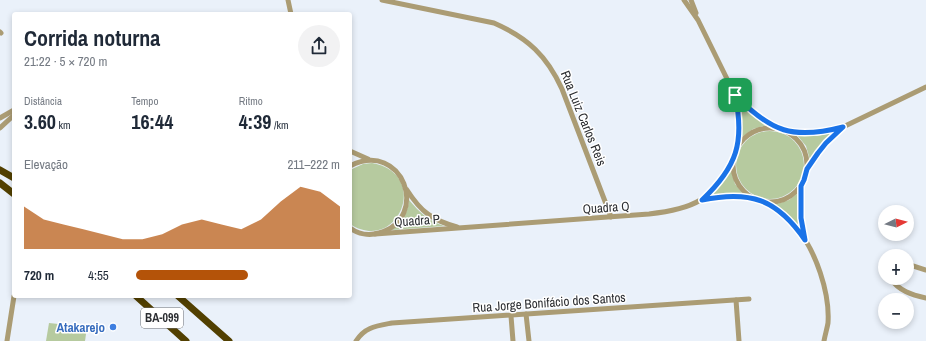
<!DOCTYPE html>
<html lang="pt">
<head>
<meta charset="utf-8">
<style>
	:root { --surface:#fff; --page:#f2f2f3; --text:#1f2937; --muted:#747a83; --accent:#b45309 }
	body { margin:0; font-family:"Archivo Narrow",sans-serif; background:var(--page); color:var(--text); height:100vh; display:flex; flex-direction:column; font-size:15px; white-space:nowrap }
	* { box-sizing:border-box; margin:0 }
	p { font-size:13px; color:var(--muted) }
	.icon { flex:none; width:22px; height:22px; fill:none; stroke:currentColor; stroke-width:2; stroke-linecap:round; stroke-linejoin:round }
	.map { position:relative; flex:1; overflow:hidden }
	.details { position:absolute; left:12px; top:12px; width:340px; height:286px; display:flex; flex-direction:column; background:var(--surface); border-radius:4px; box-shadow:0 2px 6px #0003 }
	.details>* { flex:none }
	.needle { width:26px; rotate:84deg }
	.tools { position:absolute; left:878px; top:205px; display:grid; gap:8px }
	.tools a { display:grid; place-items:center; width:36px; height:36px; border-radius:50%; background:var(--surface); box-shadow:0 2px 6px #0003; font-size:20px }
	.pin { position:absolute; display:grid; place-items:center; width:34px; height:34px; color:#fff; margin:-17px; border-radius:8px; box-shadow:0 2px 6px #0006 }
	.round { display:grid; place-items:center; flex:none; width:42px; height:42px; border-radius:21px; background:var(--page) }
	.head { display:flex; align-items:center; justify-content:space-between; height:68px; padding:0 12px }
	h1 { font-size:22px; font-weight:800; line-height:30px }
	.figures { display:grid; grid-template-columns:repeat(3,1fr); gap:6px; height:68px; padding:4px 12px }
	.figures div { display:grid; align-content:center }
	.figures b { font-size:20px; font-weight:800 }
	.figures small { font-size:11px; font-weight:400 }
	.figures p { font-size:11px }
	.chart { height:112px; padding:8px 12px }
	.chart p { display:flex; justify-content:space-between }
	.chart svg { width:100%; height:72px; margin-top:4px; fill:var(--accent); opacity:.7 }
	ul { padding:0 12px; list-style:none; font-size:13px }
	li { display:grid; grid-template-columns:64px 48px 1fr; align-items:center; height:30px }
	li i { height:10px; border-radius:5px; background:var(--accent) }
	.map>svg:first-child { display:block }
</style>
</head>
<body>
<div class="map">
<svg width="926" height="341" viewBox="0 0 926 341">
	<rect width="100%" height="100%" fill="#eaf1fa"/>
	<g fill="#b6ca9f">
		<path d="M739 104 753 116 767 125 753 129 742 137V122Z"/>
		<circle cx="770" cy="165" r="34"/>
		<path d="M832 133 818 149 810 160 806 146 797 135 817 136Z"/>
		<path d="M372 163C432 174 397 255 350 224V170L363 164Z"/>
		<path d="M731 170 735 184 743 194 725 193 709 195 720 185Z"/>
		<path d="M798 193 797 212 799 227 786 214 774 205 789 200Z"/>
		<path d="M409 200C419 212 429 221 444 226L392 230C402 222 408 212 409 200Z"/>
		<path d="M49 323 87 327 85 341H46Z"/>
	</g>
	<g fill="none" stroke-linecap="round" stroke-linejoin="round">
		<g stroke="#ab9c74" stroke-width="5">
			<path d="M288 0 291 14"/>
			<path d="M382 0 494 23C528 38 547 56 562 89L611 217"/>
			<path d="M684 0 698 20 735 95 739 113 740 128 738 144"/>
			<path d="M691 0 696 13"/>
			<path d="M0 32 1 33"/>
			<path d="M735 95 748 109 773 127"/>
			<path d="M0 118 14 110"/>
			<circle cx="770" cy="165" r="37"/>
			<path d="M0 128 14 115"/>
			<path d="M789 132 813 133 843 127 926 87"/>
			<path d="M350 151 368 159"/>
			<path d="M350 166C403 139 431 218 379 233 369 236 358 234 350 228"/>
			<path d="M808 168 826 143 842 129"/>
			<path d="M801 186C800 203 801 219 805 237"/>
			<path d="M407 190C421 212 432 220 457 227"/>
			<path d="M703 199 720 196 752 198"/>
			<path d="M765 202C777 210 787 217 796 227 816 251 830 293 828 323 827 329 825 335 824 341"/>
			<path d="M375 234 649 214C693 209 712 201 733 160"/>
			<path d="M885 260 883 265 885 270"/>
			<path d="M907 264 926 270"/>
			<path d="M890 278C899 291 912 295 926 298"/>
			<path d="M736 300 739 341"/>
			<path d="M526 314 529 341"/>
			<path d="M511 316 513 341"/>
			<path d="M7 341 14 296"/>
			<path d="M356 341C365 327 376 326 392 323L749 299"/>
		</g>
		<g stroke="#524001" stroke-width="7">
			<path d="M0 170 14 178"/>
			<path d="M0 183 14 194"/>
			<path d="M136 296 186 341"/>
			<path d="M178 296 229 341"/>
		</g>
	</g>
	<g fill="none" stroke-linecap="round" stroke-linejoin="round">
		<defs>
			<path id="route" d="M735 95C771 132 793 140 843 127L826 143 818 153 807 169 804 180 801 186V218L805 240C777 199 750 190 702 200 737 167 745 142 735 95Z"/>
		</defs>
		<use href="#route" stroke="#fff" stroke-width="8"/>
		<use href="#route" stroke="#1a73e8" stroke-width="5"/>
	</g>
	<circle fill="#3f7fe0" stroke="#fff" stroke-width="1.5" cx="113" cy="327" r="4"/>
	<g text-anchor="middle" stroke-width="3" stroke-linejoin="round" paint-order="stroke">
		<rect fill="#fff" stroke="#6b6d70" stroke-width="1" x="141" y="308" width="42" height="20" rx="3"/>
		<g font-size="12" font-weight="bold" fill="#2c2e32">
			<text x="162" y="322">BA-099</text>
		</g>
		<g font-size="13" fill="#2c2e32" stroke="#fff">
			<text transform="translate(584 118) rotate(68)" y="5">Rua Luiz Carlos Reis</text>
			<text transform="translate(606 207) rotate(-4)" y="5">Quadra Q</text>
			<text transform="translate(417 220) rotate(-4)" y="5">Quadra P</text>
			<text transform="translate(549 302) rotate(-4)" y="5">Rua Jorge Bonifácio dos Santos</text>
		</g>
		<g font-size="13" font-weight="bold" fill="#366cbe" stroke="#fff" text-anchor="end">
			<text x="105" y="332">Atakarejo</text>
		</g>
	</g>
</svg>
<div class="tools">
<a><svg class="needle" viewBox="-14 -14 28 28"><path d="M0-13l5 13h-10z" fill="#e53935"/><path d="M0 13l5-13h-10z" fill="#747a83"/></svg></a>
<a>+</a>
<a>−</a>
</div>
<div class="pin" style="left:735px;top:95px;background:#1e9e55"><svg class="icon" aria-label="arrive" viewBox="0 0 24 24"><path d="M6 21V4h12l-3 4 3 4H6"/></svg></div>
<section class="details">
<div class="head"><div><h1>Corrida noturna</h1><p>21:22 · 5 × 720 m</p></div><a class="round"><svg class="icon" aria-label="share" viewBox="0 0 24 24"><path d="M12 15V3M7 8l5-5 5 5M5 13v7h14v-7"/></svg></a></div>
<div class="figures">
<div><p>Distância</p><b>3.60<small> km</small></b></div>
<div><p>Tempo</p><b>16:44</b></div>
<div><p>Ritmo</p><b>4:39<small> /km</small></b></div>
</div>
<div class="chart"><p><span>Elevação</span>211–222 m</p>
<svg viewBox="0 0 160 44" preserveAspectRatio="none"><path d="M0 44V18L10 26L20 29L30 32L40 35L50 38L60 38L70 35L80 29L90 26L100 29L110 32L120 26L130 15L140 6L150 9L160 18V44z"/></svg>
</div>
<ul>
<li><b>720 m</b>4:55<i style="width:55%"></i></li>
</ul>
</section>
</div>
</body>
</html>
